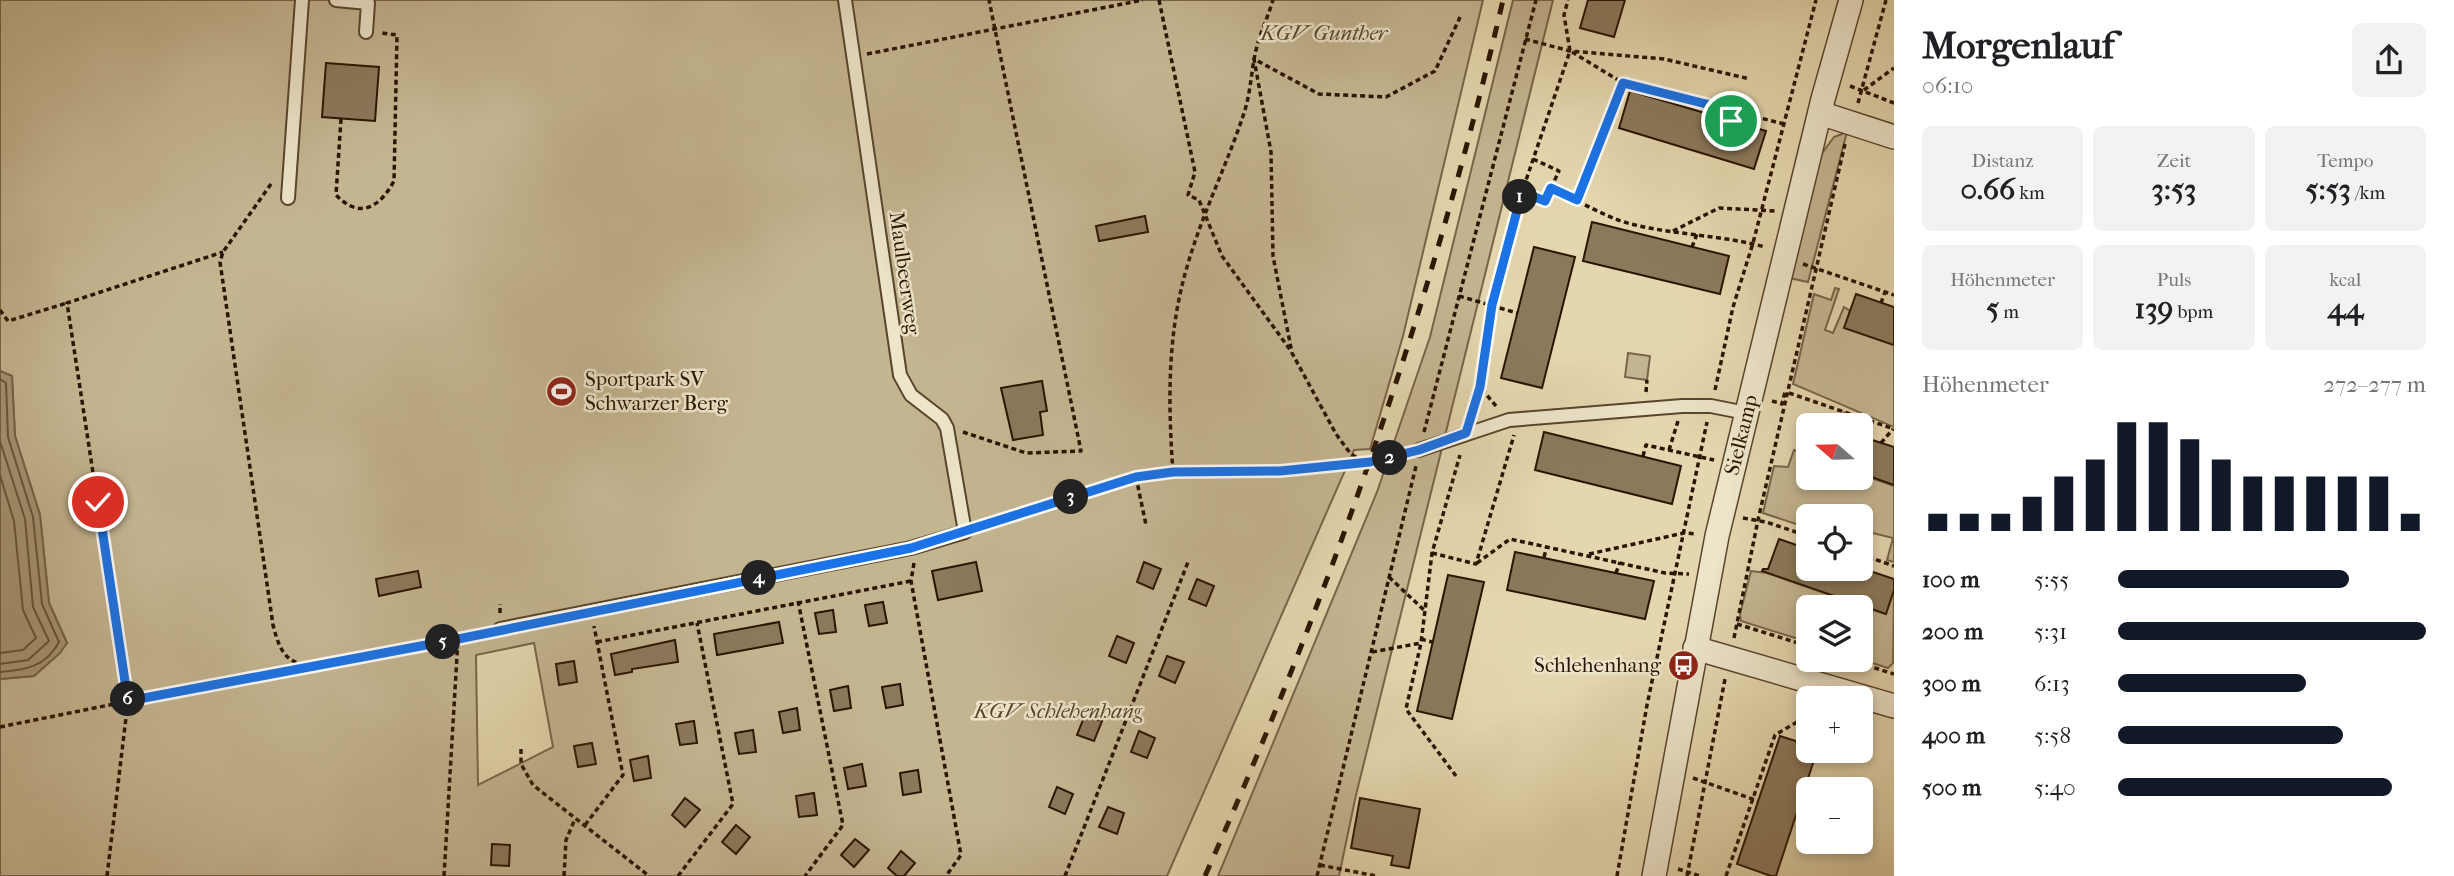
<!DOCTYPE html>
<html lang="de">
<head>
<meta charset="utf-8">
<style>
	:root { --surface:#fff; --page:#f2f2f2; --text:#202124; --muted:#757577; --accent:#111827 }
	body { margin:0; font-family:"IM FELL French Canon",serif; background:var(--page); color:var(--text); height:100vh; display:flex; flex-direction:column; font-size:26px; white-space:nowrap }
	* { box-sizing:border-box; margin:0 }
	p { font-size:23px; color:var(--muted) }
	.icon { flex:none; width:38px; height:38px; fill:none; stroke:currentColor; stroke-width:2; stroke-linecap:round; stroke-linejoin:round }
	.map { position:relative; flex:1; overflow:hidden }
	.panel { display:flex; flex-direction:column; background:var(--surface); width:560px }
	.panel>* { flex:none }
	.needle { width:46px; rotate:290deg }
	.tools { position:absolute; left:1796px; top:413px; display:grid; gap:14px }
	.tools a { display:grid; place-items:center; width:77px; height:77px; border-radius:10px; background:var(--surface); box-shadow:0 4px 10px #0003; font-size:35px }
	.pin { position:absolute; display:grid; place-items:center; width:60px; height:60px; color:#fff; margin:-30px; border:4px solid #fff; border-radius:50%; box-shadow:0 2px 7px #0007 }
	.km { position:absolute; width:35px; height:35px; margin:-18px; border-radius:50%; background:#222; color:#fff; font-size:19px; line-height:35px; text-align:center }
	.round { display:grid; place-items:center; flex:none; width:74px; height:74px; border-radius:10px; background:var(--page) }
	.overview { display:flex; align-items:center; justify-content:space-between; height:119px; padding:0 28px }
	h1 { font-size:38px; font-weight:700; line-height:52px }
	.figures { display:grid; grid-template-columns:repeat(3,1fr); gap:10px; height:119px; padding:7px 28px }
	.figures div { display:grid; align-content:center; border-radius:10px; background:var(--page); text-align:center }
	.figures b { font-size:30px; font-weight:700 }
	.figures small { font-size:19px; font-weight:400 }
	.figures p { font-size:19px }
	.chart { height:196px; padding:14px 28px }
	.chart p { display:flex; justify-content:space-between }
	.chart svg { width:100%; height:126px; margin-top:7px; stroke:var(--accent); stroke-width:6 }
	ul { padding:0 28px; list-style:none; font-size:23px }
	li { display:grid; grid-template-columns:112px 84px 1fr; align-items:center; height:52px }
	li i { height:18px; border-radius:9px; background:var(--accent) }
	main { display:flex; flex:1; min-height:0 }
	.map>svg:first-child { display:block }
</style>
</head>
<body>
<main>
<div class="map">
<svg width="1894" height="876" viewBox="0 0 1894 876">
	<rect width="100%" height="100%" fill="#e4d6ae"/>
	<filter id="stains"><feTurbulence type="fractalNoise" baseFrequency=".00286" numOctaves="4"/><feColorMatrix values="0 0 0 0 .2 0 0 0 0 .09 0 0 0 0 .02 0 0 0 .5 -.17"/></filter>
	<radialGradient id="worn" r=".72"><stop offset=".6" stop-color="#630" stop-opacity="0"/><stop offset="1" stop-color="#630" stop-opacity=".3"/></radialGradient>
	<g fill="#c4b591" stroke="#776549" stroke-width="2" fill-rule="evenodd">
		<path d="M0 0H1483L1403 336 1370 449 1354 450 1167 876H0V679L34 676 67 643 49 603 40 515 15 436 12 376 0 371ZM534 643 553 747 478 785 476 655Z"/>
		<path d="M1513 0H1553L1356 795 1339 876H1218L1377 492 1430 337Z"/>
		<path d="M1847 132 1808 282 1789 278 1820 156 1834 137Z"/>
		<path d="M1835 288 1839 289 1825 330 1833 333 1844 307 1850 311 1845 328 1894 345V427L1793 384 1814 294 1831 300Z"/>
		<path d="M1628 353 1650 356 1647 380 1625 377Z"/>
		<path d="M1794 450 1808 455V478H1860V474L1894 486V562L1887 560 1893 538 1860 530V516H1816L1807 513 1802 526 1763 513 1774 466 1788 467Z"/>
		<path d="M1751 571 1767 573 1885 614 1894 590 1893 663 1888 668 1860 659V607H1808V642L1741 621 1740 614Z"/>
	</g>
	<path fill="#a59473" stroke="#746145" stroke-width="2" d="M0 371 12 376 15 436 40 515 49 603 67 643 60 653 34 676 0 679Z"/>
	<g fill="none" stroke-linecap="round" stroke-linejoin="round">
		<g stroke="#68543a" stroke-width="2">
			<path d="M0 379 6 383 8 437 33 517 42 604 59 642C46 667 25 670 0 672"/>
			<path d="M0 441 25 519 33 607 49 641 28 660 0 664"/>
			<path d="M0 475 14 521 23 610 36 638 23 650 0 653"/>
		</g>
	</g>
	<g fill="#8b795b" stroke="#2a1501" stroke-width="2">
		<path d="M1588 0H1625L1614 37 1580 28Z"/>
		<path d="M326 63 379 67 375 121 322 117Z"/>
		<path d="M1630 91 1766 131 1754 169 1619 128Z"/>
		<path d="M1145 216 1148 232 1099 241 1096 226Z"/>
		<path d="M1592 222 1729 256 1720 294 1583 261Z"/>
		<path d="M1534 247 1575 257 1542 388 1501 378Z"/>
		<path d="M1856 294 1894 307V345L1844 328Z"/>
		<path d="M1042 381 1047 411 1040 412 1043 435 1013 440 1001 388Z"/>
		<path d="M1544 432 1681 466 1672 504 1535 470Z"/>
		<path d="M1860 436 1894 447V485L1860 473Z"/>
		<path d="M1779 539 1808 549V569H1864L1894 579V590L1886 614 1762 571 1763 569H1768Z"/>
		<path d="M1515 552 1654 581 1645 619 1507 590Z"/>
		<path d="M976 562 982 591 938 600 932 571Z"/>
		<path d="M1144 562 1161 569 1153 589 1137 582Z"/>
		<path d="M418 571 421 587 379 596 376 579Z"/>
		<path d="M1448 575 1484 582 1452 719 1417 711Z"/>
		<path d="M1197 579 1214 586 1206 606 1189 599Z"/>
		<path d="M883 602 887 623 869 626 865 605Z"/>
		<path d="M833 610 836 632 819 634 815 613Z"/>
		<path d="M779 622 783 643 717 655 714 634Z"/>
		<path d="M1117 636 1134 643 1126 663 1109 656Z"/>
		<path d="M675 640 678 662 632 669V672L615 675 611 654Z"/>
		<path d="M1167 656 1184 662 1175 683 1159 676Z"/>
		<path d="M574 661 577 682 559 685 556 664Z"/>
		<path d="M900 684 903 705 886 708 882 687Z"/>
		<path d="M848 686 851 708 834 711 830 690Z"/>
		<path d="M797 708 800 730 783 733 779 712Z"/>
		<path d="M1085 715 1102 721 1094 741 1077 735Z"/>
		<path d="M694 721 697 743 680 745 676 724Z"/>
		<path d="M753 730 756 752 739 754 735 733Z"/>
		<path d="M1139 731 1155 738 1147 758 1131 752Z"/>
		<path d="M1780 736 1808 745V751H1817L1776 876H1771L1737 864Z"/>
		<path d="M592 743 596 764 578 767 574 746Z"/>
		<path d="M648 756 651 778 634 781 630 760Z"/>
		<path d="M862 764 866 786 848 789 844 768Z"/>
		<path d="M918 770 921 792 903 795 900 773Z"/>
		<path d="M1057 787 1073 794 1065 814 1049 807Z"/>
		<path d="M814 793 817 815 799 817 796 796Z"/>
		<path d="M685 798 700 810 685 827 672 815Z"/>
		<path d="M1360 798 1420 809 1409 868 1391 865 1393 856 1351 848Z"/>
		<path d="M1108 807 1124 813 1117 834 1099 827Z"/>
		<path d="M736 825 750 837 736 854 722 842Z"/>
		<path d="M855 839 869 850 854 867 841 855Z"/>
		<path d="M492 844 510 845 509 866 491 865Z"/>
		<path d="M901 851 915 863 904 876H897L888 868Z"/>
	</g>
	<g fill="none" stroke-linecap="round" stroke-linejoin="round">
		<defs>
			<g id="service">
				<path d="M336 0 368 3 366 32"/>
				<path d="M288 198 302 0"/>
				<path d="M1419 450 1509 420 1682 406H1711L1746 413"/>
				<path d="M500 629 911 548 965 532 947 428 942 419 911 395 900 375 845 0"/>
			</g>
			<g id="minor">
				<path d="M1820 113 1894 137"/>
				<path d="M1695 648 1894 706"/>
				<path d="M1654 876 1717 536 1823 99 1851 0"/>
			</g>
		</defs>
		<use href="#service" stroke="#58452c" stroke-width="16"/>
		<use href="#minor" stroke="#58452c" stroke-width="26"/>
		<g stroke="#2a1501" stroke-width="3.5" stroke-dasharray="5 3.5" stroke-linecap="butt">
			<path d="M1159 0 1195 172 1188 195 1199 200 1222 256 1291 351"/>
			<path d="M1525 39 1570 51 1664 59 1750 79"/>
			<path d="M1572 52 1623 83 1784 124"/>
			<path d="M867 54 1143 0"/>
			<path d="M1850 86 1894 103"/>
			<path d="M1864 90 1894 68"/>
			<path d="M1858 103 1886 0"/>
			<path d="M341 119 336 195C360 220 380 207 394 181L397 35 382 33"/>
			<path d="M1731 121 1734 112"/>
			<path d="M1533 159 1559 171 1551 188"/>
			<path d="M271 184 223 252 220 262 273 625C281 656 288 666 322 666L484 633"/>
			<path d="M1522 192 1544 201 1551 188C1576 199 1604 217 1631 224 1675 235 1721 235 1765 247"/>
			<path d="M1578 199 1623 83"/>
			<path d="M1673 231 1719 208 1776 211"/>
			<path d="M1692 247 1697 234"/>
			<path d="M1803 264 1894 295"/>
			<path d="M1459 296 1517 313"/>
			<path d="M1881 303 1885 292"/>
			<path d="M0 310 8 321 67 303"/>
			<path d="M1715 390 1733 307 1753 243 1816 0"/>
			<path d="M1646 392 1647 380"/>
			<path d="M1789 393 1894 429"/>
			<path d="M1772 401 1782 404 1785 392"/>
			<path d="M1496 406 1480 387 1492 305 1522 192 1570 51 1564 15 1568 0"/>
			<path d="M1472 414 1480 387"/>
			<path d="M1832 425 1844 412"/>
			<path d="M963 432 1026 453 1081 451 989 0"/>
			<path d="M1424 432 1536 0"/>
			<path d="M1881 443 1893 429"/>
			<path d="M1669 450 1678 421"/>
			<path d="M1643 456 1646 445 1714 460"/>
			<path d="M1363 462 1350 453 1336 434 1292 353 1273 256 1271 152 1254 59 1319 94 1386 97 1435 71 1461 15"/>
			<path d="M1173 472C1168 403 1167 334 1187 267 1202 214 1227 165 1244 113 1251 92 1251 71 1256 50 1260 33 1268 17 1273 0"/>
			<path d="M1136 477 1146 525"/>
			<path d="M1743 518 1766 522 1808 536"/>
			<path d="M979 526 1136 477 1173 472 1280 471 1370 462 1404 455"/>
			<path d="M1807 548 1808 545"/>
			<path d="M1432 553 1476 564 1514 435"/>
			<path d="M1589 554 1684 533 1697 534"/>
			<path d="M1860 554 1894 566"/>
			<path d="M1544 557 1547 546"/>
			<path d="M914 563 911 581 961 855 946 876"/>
			<path d="M1477 563 1510 539 1665 573 1689 574"/>
			<path d="M1868 570 1872 559"/>
			<path d="M1616 573 1620 562"/>
			<path d="M1389 577 1425 611"/>
			<path d="M798 601 843 825 805 876"/>
			<path d="M500 613V604"/>
			<path d="M1737 624 1808 646"/>
			<path d="M1734 638 1758 520 1845 144"/>
			<path d="M1421 639 1432 642"/>
			<path d="M597 642 911 581"/>
			<path d="M1372 652 1421 643"/>
			<path d="M1850 660 1894 674"/>
			<path d="M0 727 303 666"/>
			<path d="M1860 727H1865L1871 721"/>
			<path d="M521 749V764L533 785 649 876"/>
			<path d="M1456 776 1406 709 1421 643 1432 553 1460 455"/>
			<path d="M1693 778 1758 801"/>
			<path d="M585 825 623 775 594 626"/>
			<path d="M1320 865 1376 876"/>
			<path d="M1678 869 1700 876"/>
			<path d="M107 876 128 701 67 303 223 252"/>
			<path d="M444 876 458 639"/>
			<path d="M564 876 566 840 575 819"/>
			<path d="M678 876 733 804 697 623"/>
			<path d="M1065 876 1188 562"/>
			<path d="M1317 876 1416 466"/>
			<path d="M1617 876 1647 705 1707 422"/>
			<path d="M1687 876 1725 679"/>
			<path d="M1726 876 1775 735 1799 721 1808 723"/>
		</g>
		<use href="#service" stroke="#ede4ca" stroke-width="12"/>
		<use href="#minor" stroke="#ede4ca" stroke-width="23"/>
		<path stroke="#2a1501" stroke-width="5" stroke-dasharray="12 12" stroke-linecap="butt" d="M1205 876C1331 593 1433 302 1503 0"/>
	</g>
	<g fill="none" stroke-linecap="round" stroke-linejoin="round">
		<defs>
			<path id="route" d="M98 502 128 701 458 639 911 548 1136 477 1173 472 1280 471 1370 462 1419 450 1466 433 1480 387 1492 305 1522 192 1545 201 1551 188 1577 200 1623 83 1734 111 1731 121"/>
		</defs>
		<use href="#route" stroke="#fff" stroke-width="14"/>
		<use href="#route" stroke="#1a73e8" stroke-width="9"/>
	</g>
	<defs>
		<symbol id="stadium-disc" viewBox="-11 -11 22 22"><circle r="9.5" fill="#8f2418" stroke="#ede4ca"/><path d="M0-5a6.5 5 0 1 0 0 10a6.5 5 0 1 0 0-10ZM-3.5-1.8h7v3.6h-7Z" fill="#fff"/></symbol>
		<symbol id="bus-disc" viewBox="-11 -11 22 22"><circle r="9.5" fill="#8f2418" stroke="#ede4ca"/><path d="M-5-6H5V4H4V6H2V4H-2V6H-4V4H-5ZM-3.5-4V0h7V-4ZM-3.5 1.2v1.5H-2V1.2ZM2 1.2v1.5H3.5V1.2Z" fill="#fff"/></symbol>
	</defs>
	<g fill-rule="evenodd">
		<use href="#stadium-disc" x="544" y="374" width="35" height="35"/>
		<use href="#bus-disc" x="1666" y="648" width="35" height="35"/>
	</g>
	<g text-anchor="middle" stroke-width="5" stroke-linejoin="round" paint-order="stroke">
		<g font-size="21" font-style="italic" fill="#58452c" stroke="#ede4ca">
			<text x="1324" y="40">KGV Gunther</text>
			<text x="1058" y="718">KGV Schlehenhang</text>
		</g>
		<g font-size="21" fill="#2a1501" stroke="#ede4ca">
			<text transform="translate(905 273) rotate(82)" y="7">Maulbeerweg</text>
			<text transform="translate(1741 435) rotate(-76)" y="7">Sielkamp</text>
		</g>
		<g font-size="21" fill="#2a1501" stroke="#ede4ca" text-anchor="start">
			<text x="585" y="386">Sportpark SV<tspan x="585" dy="24">Schwarzer Berg</tspan></text>
			<text x="1661" y="672" text-anchor="end">Schlehenhang</text>
		</g>
	</g>
	<rect width="100%" height="100%" filter="url(#stains)"/>
	<rect width="100%" height="100%" fill="url(#worn)"/>
</svg>
<div class="tools">
<a><svg class="needle" viewBox="-14 -14 28 28"><path d="M0-13l5 13h-10z" fill="#e53935"/><path d="M0 13l5-13h-10z" fill="#757577"/></svg></a>
<a><svg class="icon" aria-label="locate" viewBox="0 0 24 24"><circle cx="12" cy="12" r="6"/><path d="M12 2v4M12 18v4M2 12h4M18 12h4"/></svg></a>
<a><svg class="icon" aria-label="layers" viewBox="0 0 24 24"><path d="M12 4l9 5-9 5-9-5zM3 14l9 5 9-5"/></svg></a>
<a>+</a>
<a>−</a>
</div>
<div class="pin" style="left:1731px;top:121px;background:#1e9e55"><svg class="icon" aria-label="arrive" viewBox="0 0 24 24"><path d="M6 21V4h12l-3 4 3 4H6"/></svg></div>
<div class="pin" style="left:98px;top:502px;background:#d93025"><svg class="icon" aria-label="check" viewBox="0 0 24 24"><path d="M5 12l5 5 9-10"/></svg></div>
<b class="km" style="left:1520px;top:197px">1</b>
<b class="km" style="left:1390px;top:458px">2</b>
<b class="km" style="left:1071px;top:497px">3</b>
<b class="km" style="left:759px;top:578px">4</b>
<b class="km" style="left:443px;top:642px">5</b>
<b class="km" style="left:128px;top:699px">6</b>
</div>
<section class="panel">
<div class="overview"><div><h1>Morgenlauf</h1><p>06:10</p></div><a class="round"><svg class="icon" aria-label="share" viewBox="0 0 24 24"><path d="M12 15V3M7 8l5-5 5 5M5 13v7h14v-7"/></svg></a></div>
<div class="figures">
<div><p>Distanz</p><b>0.66<small> km</small></b></div>
<div><p>Zeit</p><b>3:53</b></div>
<div><p>Tempo</p><b>5:53<small> /km</small></b></div>
</div>
<div class="figures">
<div><p>Höhenmeter</p><b>5<small> m</small></b></div>
<div><p>Puls</p><b>139<small> bpm</small></b></div>
<div><p>kcal</p><b>44</b></div>
</div>
<div class="chart"><p><span>Höhenmeter</span>272–277 m</p>
<svg viewBox="0 0 160 44" preserveAspectRatio="none"><path d="M5 44V38M15 44V38M25 44V38M35 44V32M45 44V25M55 44V19M65 44V6M75 44V6M85 44V12M95 44V19M105 44V25M115 44V25M125 44V25M135 44V25M145 44V25M155 44V38"/></svg>
</div>
<ul>
<li><b>100 m</b>5:55<i style="width:75%"></i></li>
<li><b>200 m</b>5:31<i style="width:100%"></i></li>
<li><b>300 m</b>6:13<i style="width:61%"></i></li>
<li><b>400 m</b>5:58<i style="width:73%"></i></li>
<li><b>500 m</b>5:40<i style="width:89%"></i></li>
</ul>
</section>
</main>
</body>
</html>
